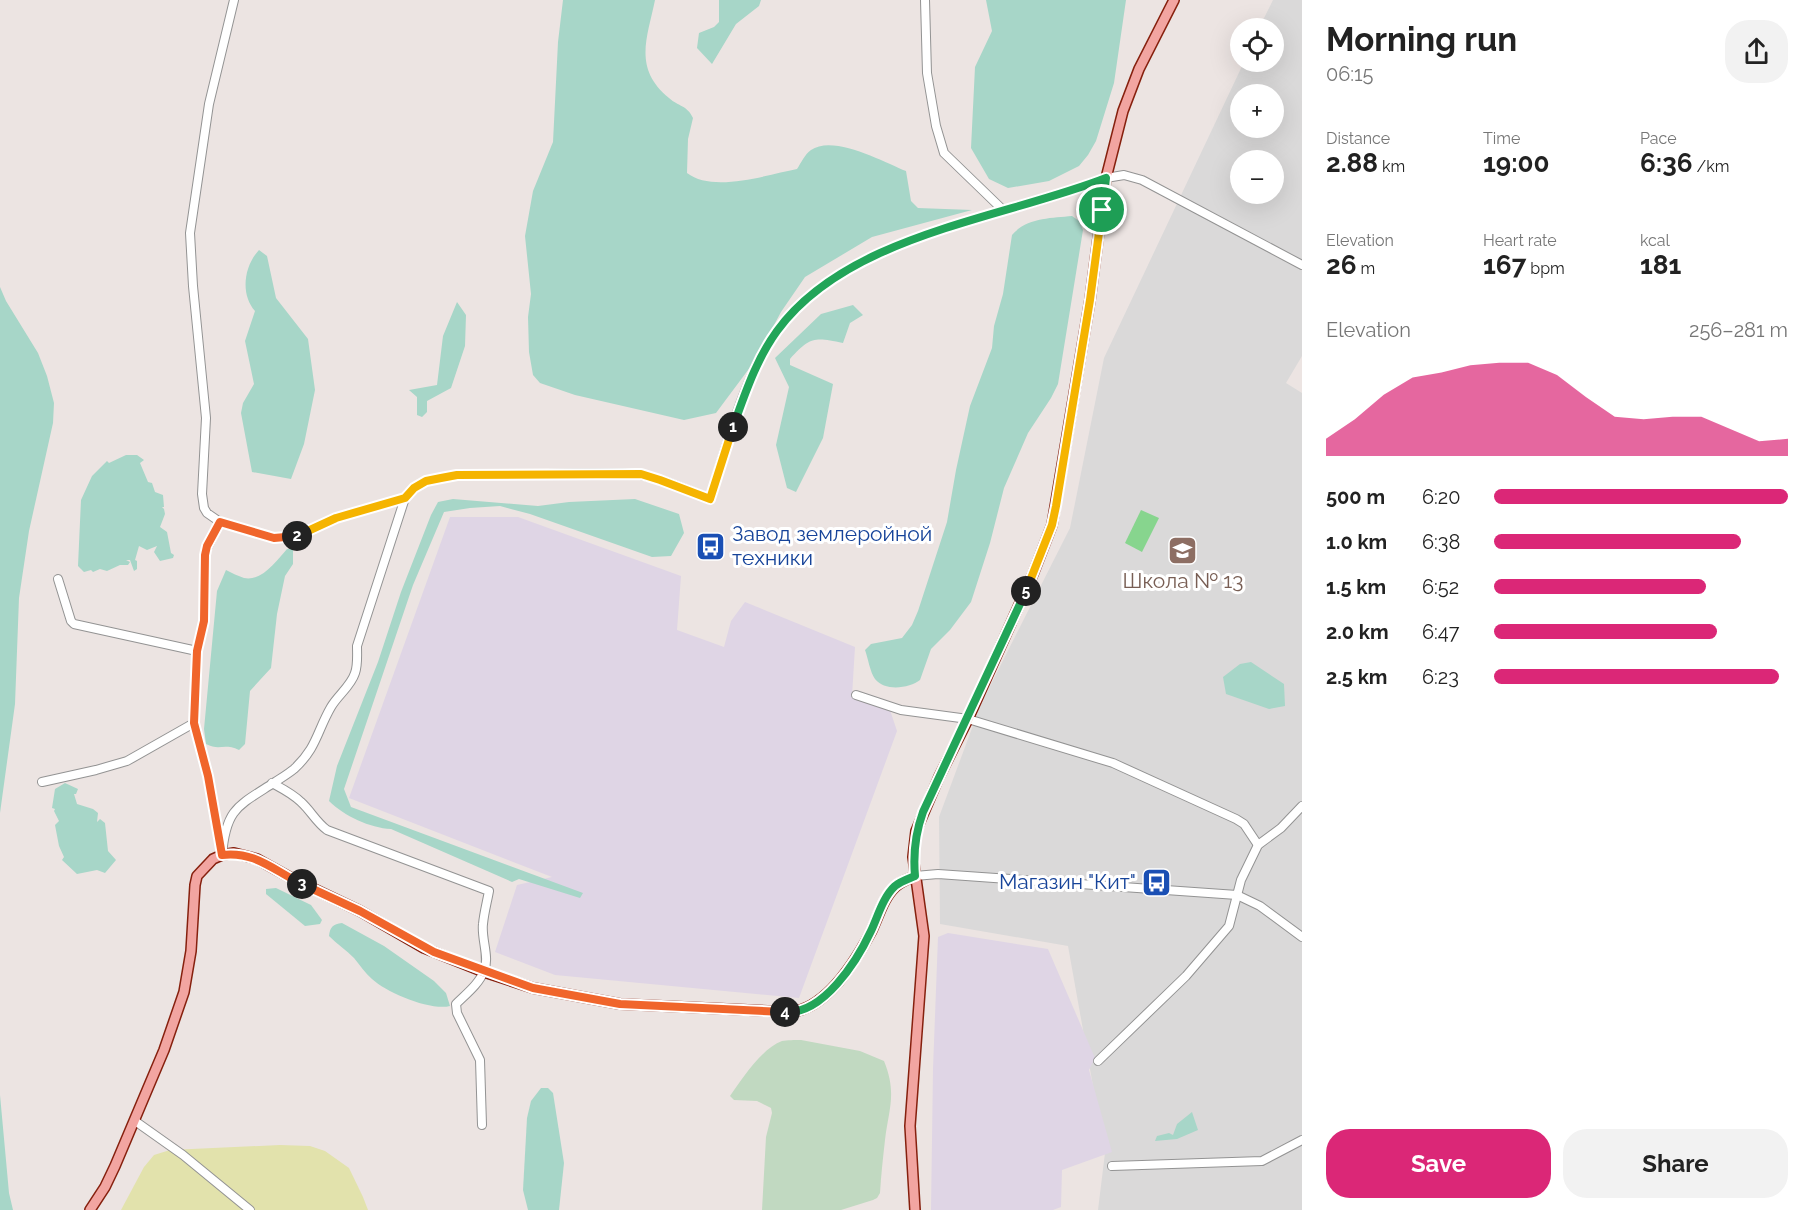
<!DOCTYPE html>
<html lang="en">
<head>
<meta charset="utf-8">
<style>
	:root { --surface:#fff; --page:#f2f2f2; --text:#222; --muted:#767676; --accent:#db2777 }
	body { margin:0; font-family:Raleway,sans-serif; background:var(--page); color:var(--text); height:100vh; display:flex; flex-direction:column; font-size:22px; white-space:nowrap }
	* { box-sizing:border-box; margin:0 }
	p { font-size:20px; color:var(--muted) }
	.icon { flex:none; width:33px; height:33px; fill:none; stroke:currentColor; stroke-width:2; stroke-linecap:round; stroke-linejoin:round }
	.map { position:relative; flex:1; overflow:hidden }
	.side { display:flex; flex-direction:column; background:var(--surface); width:510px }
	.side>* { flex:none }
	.tools { position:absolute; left:1230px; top:18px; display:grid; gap:12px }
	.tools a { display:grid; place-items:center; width:54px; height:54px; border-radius:50%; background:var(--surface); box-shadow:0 6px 24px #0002; font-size:30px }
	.pin { position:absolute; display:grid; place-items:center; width:51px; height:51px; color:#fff; margin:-26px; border:3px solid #fff; border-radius:50%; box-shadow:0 2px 6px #0007 }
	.km { position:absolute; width:30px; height:30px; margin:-15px; border-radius:50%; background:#222; color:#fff; font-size:16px; line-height:30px; text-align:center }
	.round { display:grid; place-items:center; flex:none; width:63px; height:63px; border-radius:24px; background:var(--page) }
	.overview { display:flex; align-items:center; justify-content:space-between; height:102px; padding:0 24px }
	h1 { font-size:33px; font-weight:700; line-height:45px }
	.stats { display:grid; grid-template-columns:repeat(3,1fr); gap:9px; height:102px; padding:6px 24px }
	.stats div { display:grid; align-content:center }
	.stats b { font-size:26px; font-weight:700 }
	.stats small { font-size:16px; font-weight:400 }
	.stats p { font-size:16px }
	.chart { height:168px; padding:12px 24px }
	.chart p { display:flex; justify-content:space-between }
	.chart svg { width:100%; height:108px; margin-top:6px; fill:var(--accent); opacity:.7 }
	.cta { display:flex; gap:12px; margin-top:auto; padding:12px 24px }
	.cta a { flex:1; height:69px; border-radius:24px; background:var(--accent); color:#fff; font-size:24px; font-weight:700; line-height:69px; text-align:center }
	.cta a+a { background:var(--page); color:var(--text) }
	ul { padding:0 24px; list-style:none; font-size:20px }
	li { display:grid; grid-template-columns:96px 72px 1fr; align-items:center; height:45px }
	li i { height:15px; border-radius:8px; background:var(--accent) }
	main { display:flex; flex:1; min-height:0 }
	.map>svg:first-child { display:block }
</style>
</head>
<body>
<main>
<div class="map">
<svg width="1302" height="1210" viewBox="0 0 1302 1210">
	<rect width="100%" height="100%" fill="#ece4e2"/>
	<path fill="#dad9d9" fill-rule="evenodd" d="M1273 0H1302V356L1286 383 1302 393V1210H1098L1105 1153 1068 946 940 924 939 817 981 704 1070 528 1104 358 1244 62H1274V28H1259ZM1240 94H1274V128H1240ZM1240 160H1274V194H1240Z"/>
	<g fill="#dfd5e5">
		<path d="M450 517H518L681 576 677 630 724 647 731 621 745 602 855 647 852 696 890 710 897 731 799 998 555 975 495 952 517 885 552 877 349 798Z"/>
		<path d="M948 933 1048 949 1095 1058 1089 1070 1112 1152 1062 1170 1061 1207 1053 1210H931L933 1069 938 937Z"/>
	</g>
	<path fill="#e2e2ac" d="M280 1145 310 1146 325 1151 349 1168 363 1197 368 1210H121L144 1167 154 1155 170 1150Z"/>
	<path fill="#c1d9c1" d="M801 1040 860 1051 884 1061C897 1093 889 1108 885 1140 883 1158 881 1175 880 1193L877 1198 873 1200 841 1210H762L766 1137 772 1113 771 1108 757 1101 734 1100 730 1096C741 1080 762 1048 782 1041 787 1040 795 1040 801 1040Z"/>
	<path fill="#87d58e" d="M1141 510 1159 518 1142 552 1125 543Z"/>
	<g fill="#a7d6c8">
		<path d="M563 0H655C647 39 633 68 669 98 679 107 687 105 693 118L688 139 687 173C713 193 766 175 797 169 801 163 805 154 811 150 833 134 884 162 906 171L911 201 918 208 972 210 872 237 805 277 781 312 754 362 716 413 684 420 575 395 540 383 533 375 529 352 528 317 531 294 525 236 533 191 553 142 558 42Z"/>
		<path d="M719 0H761L759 6 736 24 712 64 697 48 699 33 714 27 719 22Z"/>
		<path d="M986 0H1126L1114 83 1096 141 1088 155 1079 166 1049 181 1008 188 989 179 971 148 975 67 992 31Z"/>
		<path d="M1072 216 1079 221 1083 230 1058 384 1051 398 1028 433 1004 488 990 543 971 602 950 630 931 649 920 680C910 688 885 692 875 679 870 672 868 658 865 650L871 644 902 638 912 625 918 611 947 522 956 470 970 406 992 348 994 326 1003 294 1012 235C1026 218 1051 218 1072 216Z"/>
		<path d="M259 250 267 256 276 298 308 339 315 390 304 444 291 479 252 472 241 413 243 403 254 384 245 341 255 311C240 294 244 266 259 250Z"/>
		<path d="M0 287 6 301 38 353 47 376 54 403 53 423 29 531 19 598 15 704 0 813Z"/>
		<path d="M457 302 466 315 465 346 451 388 427 401V412L422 417 417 415V397L409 390 437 385 443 336Z"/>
		<path d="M853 305 863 315 850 323 843 343C814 337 810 337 790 359V365L833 384 823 438 796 492 787 488 776 445 789 387 775 358 821 314Z"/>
		<path d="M126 455H137L144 460 140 463 148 482 152 483 155 492 163 495 164 507H162L164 509 165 514 160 527 167 532 171 553 174 555 173 558 160 561 154 552 157 546 147 550 139 546 135 560 137 561V569L134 571 130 560H126L130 562 128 565H120L107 571 100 569 93 572 91 570 84 572 78 566 81 500 92 476 107 461 109 463Z"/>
		<path d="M453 499 538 506 569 502 635 499 679 514 684 533 671 556 652 557 530 514 500 506 470 508 444 512 413 585 344 789 351 807 583 893 580 898 519 879 512 882 391 829C370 828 344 816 329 801L337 766 378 662 401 592 431 515 438 502Z"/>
		<path d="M287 549H293V564L285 576 277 614 271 668 250 691 245 744 239 750C224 743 219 751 206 744L204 729 217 591 226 570C232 573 238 576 244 578 262 582 277 560 287 549Z"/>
		<path d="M1251 662 1284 684 1285 706 1269 709 1226 694 1223 677 1240 664Z"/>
		<path d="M65 783 78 789 76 794H74L77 804 93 809 98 813 97 822 100 819 105 823 108 851 116 860 105 873 97 870 77 874 62 860 64 857 59 846 55 825 59 821 54 811 55 809 52 808 55 789Z"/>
		<path d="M276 888 311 905 322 920 320 924 305 926 266 894V889Z"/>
		<path d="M342 923 384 946 434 981 446 993 450 1006C431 1011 387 993 372 979 365 973 360 965 354 958 346 950 337 944 329 936 330 927 333 924 342 923Z"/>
		<path d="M541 1088H548L553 1093 564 1163 559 1210H528L523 1190 527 1118 531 1101Z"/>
		<path d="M0 1095 9 1193 13 1210H0Z"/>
		<path d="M1192 1112 1198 1130 1177 1139 1155 1141 1157 1136 1169 1133 1173 1135 1177 1124Z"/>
	</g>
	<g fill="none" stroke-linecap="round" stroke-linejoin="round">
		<defs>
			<g id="minor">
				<path d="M234 0 209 104 190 233 193 286 206 418 202 494 204 508 207 513 220 522 274 538H287L298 536 336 518 405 498"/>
				<path d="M925 0 927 73 936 126 944 153 1004 211"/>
				<path d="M58 579 71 621 74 624 197 651"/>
				<path d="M856 695 901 710 968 719 1113 763 1236 819 1244 824 1258 845"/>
				<path d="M42 782 96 770 127 761 194 723"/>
				<path d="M272 783C283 789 293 794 301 802 311 811 316 822 327 830L489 891C487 902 484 913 483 924 481 938 490 958 484 971 479 984 466 994 456 1004L457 1013 480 1060 482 1125"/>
				<path d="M220 844 208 776 194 723 197 651 204 621 205 555 208 546 220 522"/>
				<path d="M222 855C226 808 238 806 275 782 281 778 288 774 294 769 317 748 317 731 331 707 338 695 351 686 355 673 358 665 357 655 357 646L405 498 415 488 426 481 457 475 625 473C655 475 682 488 710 499 727 445 743 377 777 331 848 234 1001 220 1106 178L1124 175 1142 180 1302 265"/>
				<path d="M915 876 938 874 1237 895 1260 906 1302 937"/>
				<path d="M1098 1061 1186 976 1229 926 1241 880 1258 845 1281 828 1302 806"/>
				<path d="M135 1121 183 1155 250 1210"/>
				<path d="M1112 1166 1262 1161 1302 1140"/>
			</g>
			<g id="major">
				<path d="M90 1210 105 1187 115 1166 164 1050 184 992 191 951 195 885 197 876 213 859 222 855 234 853 257 859 293 879 360 911 424 948 484 972 533 988 620 1004 791 1012C827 1008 855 962 871 932 878 918 883 898 895 887 901 881 908 879 915 876"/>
				<path d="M915 1210 910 1126 924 936 913 857 916 831 939 777 968 719 1033 574 1052 525 1090 300 1106 178 1123 111 1139 69 1174 0"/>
			</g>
		</defs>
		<use href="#minor" stroke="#939393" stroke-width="10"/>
		<use href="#major" stroke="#86200e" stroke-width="12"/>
		<use href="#minor" stroke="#fff" stroke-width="8"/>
		<use href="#major" stroke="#f2a5a1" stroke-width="9"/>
	</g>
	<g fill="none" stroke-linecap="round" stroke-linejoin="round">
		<defs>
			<path id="split-1" d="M733 427C745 394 756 360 777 331 847 235 1001 219 1106 178L1102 210"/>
			<path id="split-2" d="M297 536 336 518 405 498 414 488 426 481 441 478 457 475 641 474 660 480 710 499 733 427"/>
			<path id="split-3" d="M297 536 274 538 220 522 207 546 205 555 204 621 197 651 194 723 208 776 222 855C256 851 274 871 302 884"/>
			<path id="split-4" d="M302 884 360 911 434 952 533 988 620 1004 785 1012"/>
			<path id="split-5" d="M785 1012C823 1015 857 961 871 931 878 916 883 897 895 886 901 881 908 879 915 876 913 853 915 834 923 812L1026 591"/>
			<path id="split-6" d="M1026 591 1052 525 1056 506 1090 300 1102 210"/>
		</defs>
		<use href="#split-1" stroke="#fff" stroke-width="12"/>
		<use href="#split-2" stroke="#fff" stroke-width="12"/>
		<use href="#split-3" stroke="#fff" stroke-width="12"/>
		<use href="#split-4" stroke="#fff" stroke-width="12"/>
		<use href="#split-5" stroke="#fff" stroke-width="12"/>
		<use href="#split-6" stroke="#fff" stroke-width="12"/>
		<use href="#split-1" stroke="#22a559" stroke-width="8"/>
		<use href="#split-2" stroke="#f5b400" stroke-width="8"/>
		<use href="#split-3" stroke="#f0652b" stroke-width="8"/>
		<use href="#split-4" stroke="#f0652b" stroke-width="8"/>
		<use href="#split-5" stroke="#22a559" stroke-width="8"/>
		<use href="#split-6" stroke="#f5b400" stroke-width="8"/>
	</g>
	<defs>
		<symbol id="bus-square" viewBox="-11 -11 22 22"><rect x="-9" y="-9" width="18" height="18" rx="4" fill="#1a4fb4" stroke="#fff"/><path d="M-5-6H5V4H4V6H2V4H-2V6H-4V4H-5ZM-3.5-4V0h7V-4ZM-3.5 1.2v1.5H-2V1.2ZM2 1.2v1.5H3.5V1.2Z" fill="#fff"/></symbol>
		<symbol id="school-square" viewBox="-11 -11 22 22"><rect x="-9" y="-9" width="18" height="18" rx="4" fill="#8d6e63" stroke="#fff"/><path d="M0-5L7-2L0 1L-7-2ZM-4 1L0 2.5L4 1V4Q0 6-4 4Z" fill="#fff"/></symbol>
	</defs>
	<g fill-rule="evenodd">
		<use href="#bus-square" x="694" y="530" width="33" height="33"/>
		<use href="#school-square" x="1166" y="534" width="33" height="33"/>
		<use href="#bus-square" x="1140" y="866" width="33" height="33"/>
	</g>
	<g text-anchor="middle" stroke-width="6" stroke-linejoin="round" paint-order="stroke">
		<g font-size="21" fill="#164399" stroke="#fff" text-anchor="start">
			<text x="732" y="541">Завод землеройной<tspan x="732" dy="24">техники</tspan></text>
			<text x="1136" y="889" text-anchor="end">Магазин "Кит"</text>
		</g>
		<g font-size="21" fill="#785e54" stroke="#fff">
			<text x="1183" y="588">Школа № 13</text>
		</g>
	</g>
</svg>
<div class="tools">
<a><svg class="icon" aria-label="locate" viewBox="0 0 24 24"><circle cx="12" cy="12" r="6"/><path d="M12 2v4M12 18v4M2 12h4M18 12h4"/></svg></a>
<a>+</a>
<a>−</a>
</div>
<div class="pin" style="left:1102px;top:210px;background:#1e9e55"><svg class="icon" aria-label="arrive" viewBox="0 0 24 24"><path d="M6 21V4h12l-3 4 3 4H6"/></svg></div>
<b class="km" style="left:733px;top:427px">1</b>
<b class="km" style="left:297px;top:536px">2</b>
<b class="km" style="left:302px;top:884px">3</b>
<b class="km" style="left:785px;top:1012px">4</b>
<b class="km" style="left:1026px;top:591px">5</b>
</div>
<section class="side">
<div class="overview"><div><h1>Morning run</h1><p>06:15</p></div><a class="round"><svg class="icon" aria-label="share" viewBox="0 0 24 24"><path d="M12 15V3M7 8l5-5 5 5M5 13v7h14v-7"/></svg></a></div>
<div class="stats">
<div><p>Distance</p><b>2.88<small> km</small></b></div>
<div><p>Time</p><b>19:00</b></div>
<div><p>Pace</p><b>6:36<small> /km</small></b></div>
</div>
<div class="stats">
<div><p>Elevation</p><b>26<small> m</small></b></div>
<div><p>Heart rate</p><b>167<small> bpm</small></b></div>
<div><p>kcal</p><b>181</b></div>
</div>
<div class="chart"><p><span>Elevation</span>256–281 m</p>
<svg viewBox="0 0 160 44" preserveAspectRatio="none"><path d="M0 44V37L10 29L20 19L30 12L40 10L50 7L60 6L70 6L80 11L90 20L100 28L110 29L120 28L130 28L140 33L150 38L160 37V44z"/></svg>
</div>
<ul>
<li><b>500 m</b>6:20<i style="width:100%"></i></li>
<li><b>1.0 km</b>6:38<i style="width:84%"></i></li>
<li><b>1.5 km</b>6:52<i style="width:72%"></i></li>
<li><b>2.0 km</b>6:47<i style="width:76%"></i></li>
<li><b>2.5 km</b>6:23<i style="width:97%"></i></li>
</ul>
<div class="cta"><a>Save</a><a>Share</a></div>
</section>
</main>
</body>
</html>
